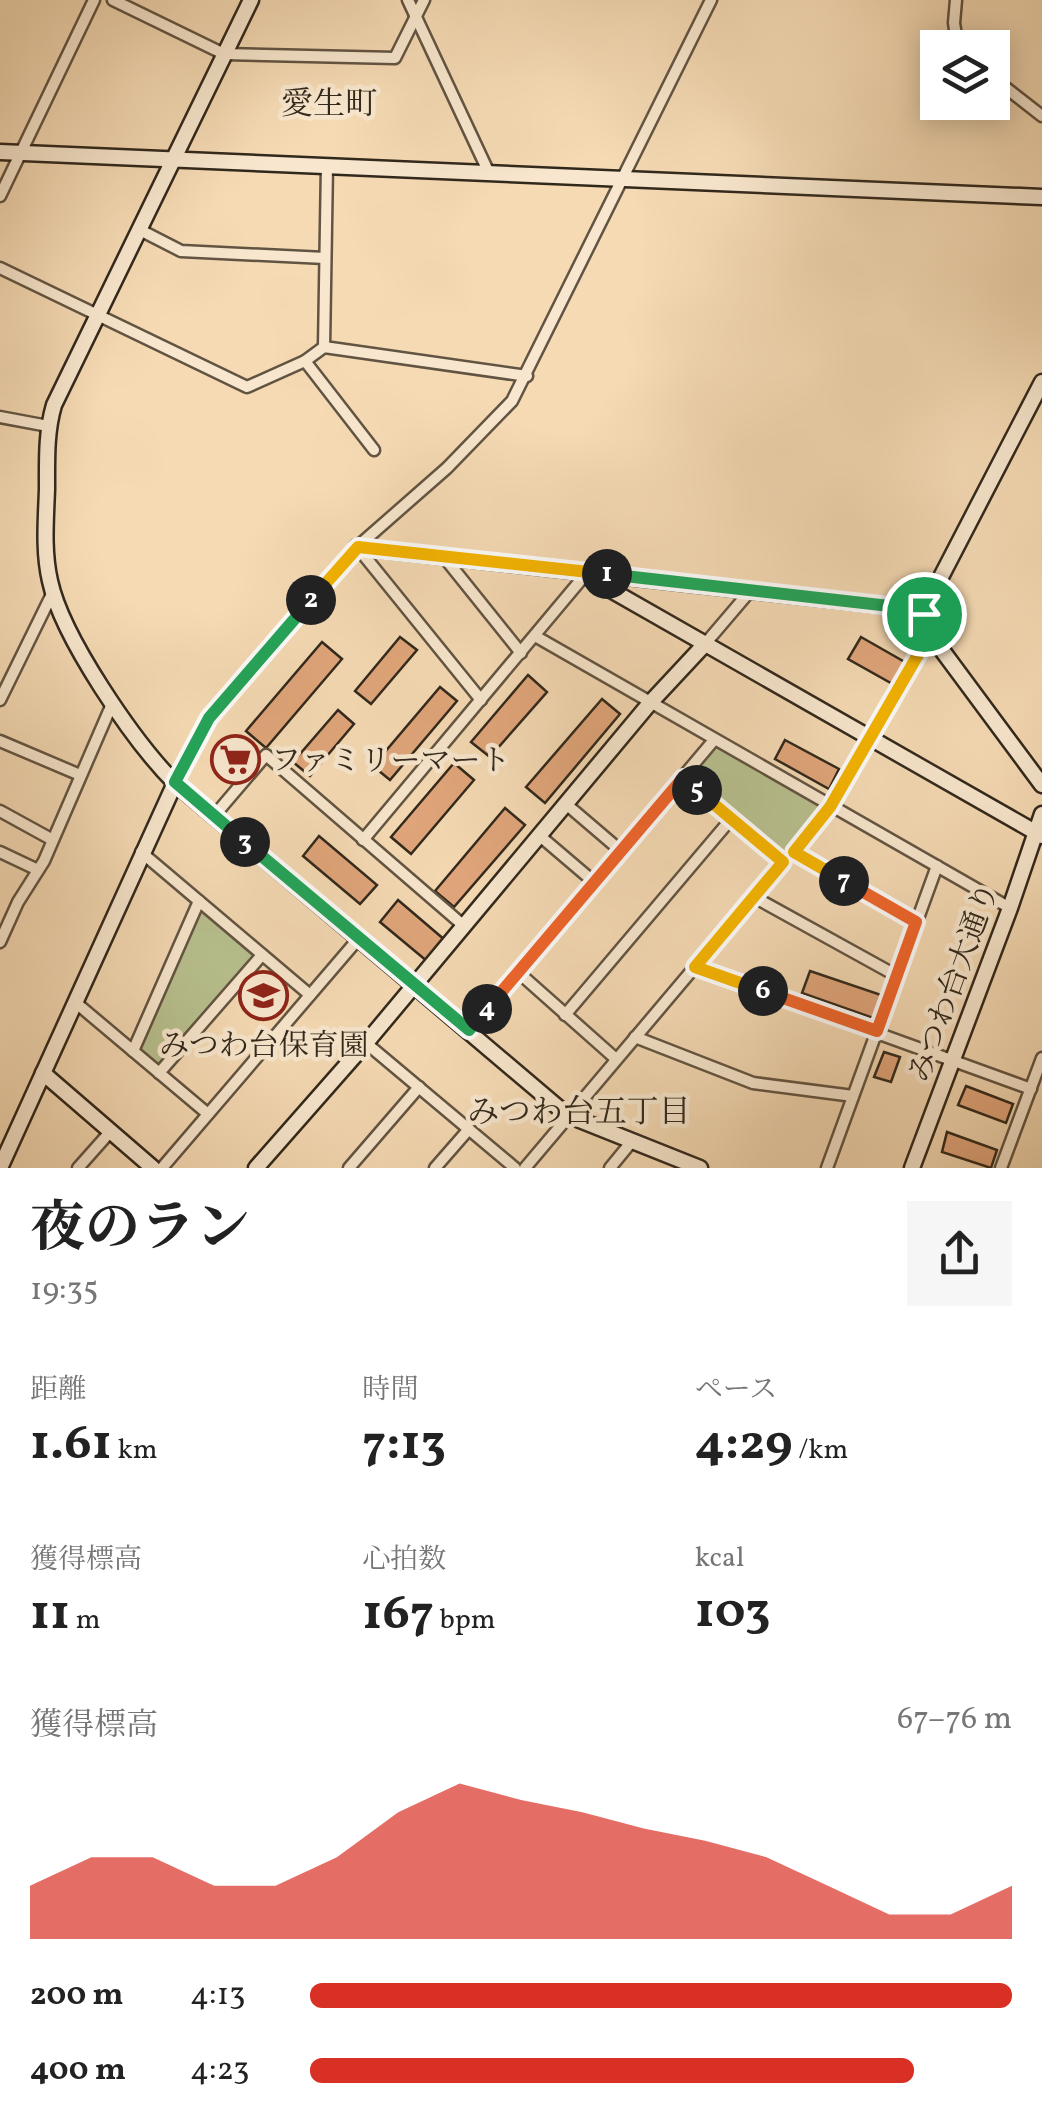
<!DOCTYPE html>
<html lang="ja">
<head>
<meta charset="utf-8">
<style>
	:root { --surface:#fff; --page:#f6f6f6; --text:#222; --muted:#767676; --accent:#d93025 }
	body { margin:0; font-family:Vollkorn,"Noto Serif JP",serif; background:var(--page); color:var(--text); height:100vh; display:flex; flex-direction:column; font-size:38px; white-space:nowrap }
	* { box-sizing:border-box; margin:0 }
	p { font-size:32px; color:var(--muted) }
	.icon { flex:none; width:55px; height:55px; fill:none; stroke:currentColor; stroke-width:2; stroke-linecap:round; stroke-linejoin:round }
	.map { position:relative; height:1168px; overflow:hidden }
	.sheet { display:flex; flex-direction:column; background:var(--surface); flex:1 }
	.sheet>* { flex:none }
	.fabs { position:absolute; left:920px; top:30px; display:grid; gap:20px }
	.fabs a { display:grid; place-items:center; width:90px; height:90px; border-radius:0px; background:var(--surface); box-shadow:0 5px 25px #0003; font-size:50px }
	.pin { position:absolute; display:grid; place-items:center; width:85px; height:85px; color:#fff; margin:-42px; border:5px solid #fff; border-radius:50%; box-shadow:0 2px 10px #0007 }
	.km { position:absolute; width:50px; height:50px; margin:-25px; border-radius:50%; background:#222; color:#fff; font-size:28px; line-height:50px; text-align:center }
	.round { display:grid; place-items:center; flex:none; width:105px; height:105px; border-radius:0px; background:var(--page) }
	.overview { display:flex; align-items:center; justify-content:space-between; height:170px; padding:0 30px }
	h1 { font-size:55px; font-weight:700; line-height:75px }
	.figures { display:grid; grid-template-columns:repeat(3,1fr); gap:15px; height:170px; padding:10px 30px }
	.figures div { display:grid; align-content:center }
	.figures b { font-size:50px; font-weight:700 }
	.figures small { font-size:28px; font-weight:400 }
	.figures p { font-size:28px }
	.chart { height:280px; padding:20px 30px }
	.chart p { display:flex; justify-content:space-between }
	.chart svg { width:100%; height:180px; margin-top:10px; fill:var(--accent); opacity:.7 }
	ul { padding:0 30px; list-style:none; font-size:32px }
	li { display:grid; grid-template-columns:160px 120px 1fr; align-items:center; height:75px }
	li i { height:25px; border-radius:12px; background:var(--accent) }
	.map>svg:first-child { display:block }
</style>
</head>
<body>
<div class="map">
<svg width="1042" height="1168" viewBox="0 0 1042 1168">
	<rect width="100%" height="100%" fill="#f5dab4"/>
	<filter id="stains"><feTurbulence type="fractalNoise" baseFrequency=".002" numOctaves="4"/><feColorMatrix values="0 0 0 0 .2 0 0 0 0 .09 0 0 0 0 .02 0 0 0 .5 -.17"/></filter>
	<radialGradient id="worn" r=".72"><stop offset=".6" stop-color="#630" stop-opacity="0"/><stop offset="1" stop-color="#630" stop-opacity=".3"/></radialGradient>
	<g fill="#b8c08f" stroke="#747456" stroke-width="2.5">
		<path d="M715 746 819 803 821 811 784 855 688 777Z"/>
		<path d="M201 909 255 955 163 1065 155 1066 139 1050Z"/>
	</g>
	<g fill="#e1a67b" stroke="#31281c" stroke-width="2.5">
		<path d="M400 637 417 650 371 704 355 691Z"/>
		<path d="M861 637 910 665 898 687 848 659Z"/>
		<path d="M322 642 342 659 266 748 246 731Z"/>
		<path d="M528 675 547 692 490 757 471 742Z"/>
		<path d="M440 687 457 701 390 780 373 766Z"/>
		<path d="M602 699 620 714 545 803 526 787Z"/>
		<path d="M338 710 354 724 310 776 293 762Z"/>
		<path d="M785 740 839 769 829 789 775 759Z"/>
		<path d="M454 763 474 780 411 854 391 837Z"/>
		<path d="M505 808 525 825 454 907 435 891Z"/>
		<path d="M319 836 377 885 360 904 303 856Z"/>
		<path d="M398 900 446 941 428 962 380 922Z"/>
		<path d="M810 971 887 997 879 1020 802 993Z"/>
		<path d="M884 1052 900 1057 891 1082 874 1077Z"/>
		<path d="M966 1086 1013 1104 1006 1123 958 1105Z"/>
		<path d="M947 1132 997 1150 991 1168 942 1152Z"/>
	</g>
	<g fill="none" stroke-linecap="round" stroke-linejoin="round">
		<defs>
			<g id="street">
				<path d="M113 0 224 54 395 58 424 0"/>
				<path d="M408 0 489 173"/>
				<path d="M956 0 954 23 958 48"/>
				<path d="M992 77 1042 116"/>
				<path d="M0 196 94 0"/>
				<path d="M140 230 181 251 325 258"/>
				<path d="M0 268 247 387 305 361 324 347 527 376"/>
				<path d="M324 347 327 165"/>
				<path d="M305 361 374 450"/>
				<path d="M0 417 48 426"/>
				<path d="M358 548 481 700"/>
				<path d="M444 557 521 653"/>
				<path d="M535 636 1010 908"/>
				<path d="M705 644 751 590"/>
				<path d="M0 700 53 592"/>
				<path d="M0 741 80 775"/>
				<path d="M683 778 783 861"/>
				<path d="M175 783 209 718 357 547 447 468 512 401 711 0"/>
				<path d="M566 804 621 851"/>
				<path d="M0 811 51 839"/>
				<path d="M214 816 266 755 464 926"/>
				<path d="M540 836 594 882"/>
				<path d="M363 840 585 575"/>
				<path d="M0 852 38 870"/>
				<path d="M141 852 310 995"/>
				<path d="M794 852 916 922"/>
				<path d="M754 897 897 976"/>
				<path d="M0 942 18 902 44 861 112 704"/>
				<path d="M695 967 1031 1089"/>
				<path d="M518 972 616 1059"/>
				<path d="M75 1002 208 1114"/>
				<path d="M565 1015 731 819"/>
				<path d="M469 1030 714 740"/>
				<path d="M635 1037 753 1083 853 1096"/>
				<path d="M366 1043 515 1168"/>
				<path d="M133 1051 199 901"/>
				<path d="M159 1073 262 955"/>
				<path d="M78 1168 110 1132"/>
				<path d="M162 1168 359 938"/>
				<path d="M349 1168 419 1087"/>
				<path d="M435 1168 469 1129"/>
				<path d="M525 1168 830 807 930 634"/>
				<path d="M610 1168 633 1140"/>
				<path d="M827 1168 937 866"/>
				<path d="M1001 1168 1042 1058"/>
			</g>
			<g id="secondary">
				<path d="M251 0 54 405C46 432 47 460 47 489 46 519 43 551 50 581 62 637 134 742 175 783L567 1115 700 1168"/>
				<path d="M0 152 1042 197"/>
				<path d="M1042 382 927 604 923 621 930 634 1042 785"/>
				<path d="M357 547 916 609 925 614"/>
				<path d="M581 573 1042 836"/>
				<path d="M43 1073 153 1168"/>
				<path d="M0 1168 175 783"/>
				<path d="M256 1168 366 1043 650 703 705 644"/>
				<path d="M912 1168 1010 908 1042 814"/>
			</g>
		</defs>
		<use href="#street" stroke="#625442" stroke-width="15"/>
		<use href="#secondary" stroke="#31281c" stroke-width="19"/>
		<use href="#street" stroke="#f8e7ce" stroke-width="10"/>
		<use href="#secondary" stroke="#f8e7ce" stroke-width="14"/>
	</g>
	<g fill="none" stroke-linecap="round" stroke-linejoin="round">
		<defs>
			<path id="split-1" d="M607 574 916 609 924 614"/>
			<path id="split-2" d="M311 600 358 547 607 574"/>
			<path id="split-3" d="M245 842 175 782 209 718 311 600"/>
			<path id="split-4" d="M245 842 469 1030 487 1009"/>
			<path id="split-5" d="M487 1009 683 778 697 790"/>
			<path id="split-6" d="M697 790 783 862 695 967 763 991"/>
			<path id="split-7" d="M763 991 877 1031 916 922 844 881"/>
			<path id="split-8" d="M844 881 794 852 830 807 930 634 924 621V614"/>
		</defs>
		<use href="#split-1" stroke="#fff" stroke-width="20"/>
		<use href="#split-2" stroke="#fff" stroke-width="20"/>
		<use href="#split-3" stroke="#fff" stroke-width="20"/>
		<use href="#split-4" stroke="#fff" stroke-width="20"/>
		<use href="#split-5" stroke="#fff" stroke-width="20"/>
		<use href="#split-6" stroke="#fff" stroke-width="20"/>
		<use href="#split-7" stroke="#fff" stroke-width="20"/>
		<use href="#split-8" stroke="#fff" stroke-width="20"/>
		<use href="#split-1" stroke="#22a559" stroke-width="12"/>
		<use href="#split-2" stroke="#f5b400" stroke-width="12"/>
		<use href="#split-3" stroke="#22a559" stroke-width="12"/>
		<use href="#split-4" stroke="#22a559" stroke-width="12"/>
		<use href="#split-5" stroke="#f0652b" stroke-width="12"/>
		<use href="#split-6" stroke="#f5b400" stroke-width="12"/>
		<use href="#split-7" stroke="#f0652b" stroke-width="12"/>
		<use href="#split-8" stroke="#f5b400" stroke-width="12"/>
	</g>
	<defs>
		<symbol id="supermarket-ring" viewBox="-11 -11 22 22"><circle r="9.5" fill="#f8e7ce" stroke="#8f2418" stroke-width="1.5"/><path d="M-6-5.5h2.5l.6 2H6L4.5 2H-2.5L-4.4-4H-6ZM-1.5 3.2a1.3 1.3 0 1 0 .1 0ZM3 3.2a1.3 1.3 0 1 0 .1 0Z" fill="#8f2418"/></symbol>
		<symbol id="school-ring" viewBox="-11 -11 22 22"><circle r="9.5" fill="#f8e7ce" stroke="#8f2418" stroke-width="1.5"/><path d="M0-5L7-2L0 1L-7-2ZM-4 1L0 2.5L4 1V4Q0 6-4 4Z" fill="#8f2418"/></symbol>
	</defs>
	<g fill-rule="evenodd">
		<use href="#supermarket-ring" x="208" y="732" width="55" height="55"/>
		<use href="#school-ring" x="236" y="968" width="55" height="55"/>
	</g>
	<g text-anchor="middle" stroke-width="9" stroke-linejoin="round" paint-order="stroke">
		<g font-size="30" fill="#31281c" stroke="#f8e7ce" text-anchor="start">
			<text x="271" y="770">ファミリーマート</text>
			<text x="264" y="1055" text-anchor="middle">みつわ台保育園</text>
		</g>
		<g font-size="30" fill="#31281c" stroke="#f8e7ce">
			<text transform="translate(953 982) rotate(-70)" y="10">みつわ台大通り</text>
		</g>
		<g font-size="32" fill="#31281c" stroke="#f8e7ce">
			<text x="329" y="114">愛生町</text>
			<text x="579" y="1122">みつわ台五丁目</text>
		</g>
	</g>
	<rect width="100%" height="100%" filter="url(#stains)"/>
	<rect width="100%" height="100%" fill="url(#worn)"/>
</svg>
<div class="fabs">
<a><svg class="icon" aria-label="layers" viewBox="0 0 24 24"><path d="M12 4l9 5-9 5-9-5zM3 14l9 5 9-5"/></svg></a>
</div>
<div class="pin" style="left:924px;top:614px;background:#1e9e55"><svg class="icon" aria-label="arrive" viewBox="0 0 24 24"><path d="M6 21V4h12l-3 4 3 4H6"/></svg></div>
<b class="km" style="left:607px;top:574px">1</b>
<b class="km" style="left:311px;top:600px">2</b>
<b class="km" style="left:245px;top:842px">3</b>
<b class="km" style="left:487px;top:1009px">4</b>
<b class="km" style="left:697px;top:790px">5</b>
<b class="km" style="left:763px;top:991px">6</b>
<b class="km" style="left:844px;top:881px">7</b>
</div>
<section class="sheet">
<div class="overview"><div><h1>夜のラン</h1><p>19:35</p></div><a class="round"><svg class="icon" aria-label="share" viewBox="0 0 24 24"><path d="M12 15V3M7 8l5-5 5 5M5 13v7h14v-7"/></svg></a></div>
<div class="figures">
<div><p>距離</p><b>1.61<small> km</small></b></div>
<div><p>時間</p><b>7:13</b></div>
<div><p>ペース</p><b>4:29<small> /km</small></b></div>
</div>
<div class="figures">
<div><p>獲得標高</p><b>11<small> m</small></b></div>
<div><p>心拍数</p><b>167<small> bpm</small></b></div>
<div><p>kcal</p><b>103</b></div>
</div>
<div class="chart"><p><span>獲得標高</span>67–76 m</p>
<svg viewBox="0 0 160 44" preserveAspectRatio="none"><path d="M0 44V31L10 24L20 24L30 31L40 31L50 24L60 13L70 6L80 10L90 13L100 17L110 20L120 24L130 31L140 38L150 38L160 31V44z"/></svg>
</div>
<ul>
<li><b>200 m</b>4:13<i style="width:100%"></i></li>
<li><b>400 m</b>4:23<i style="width:86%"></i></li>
</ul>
</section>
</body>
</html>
